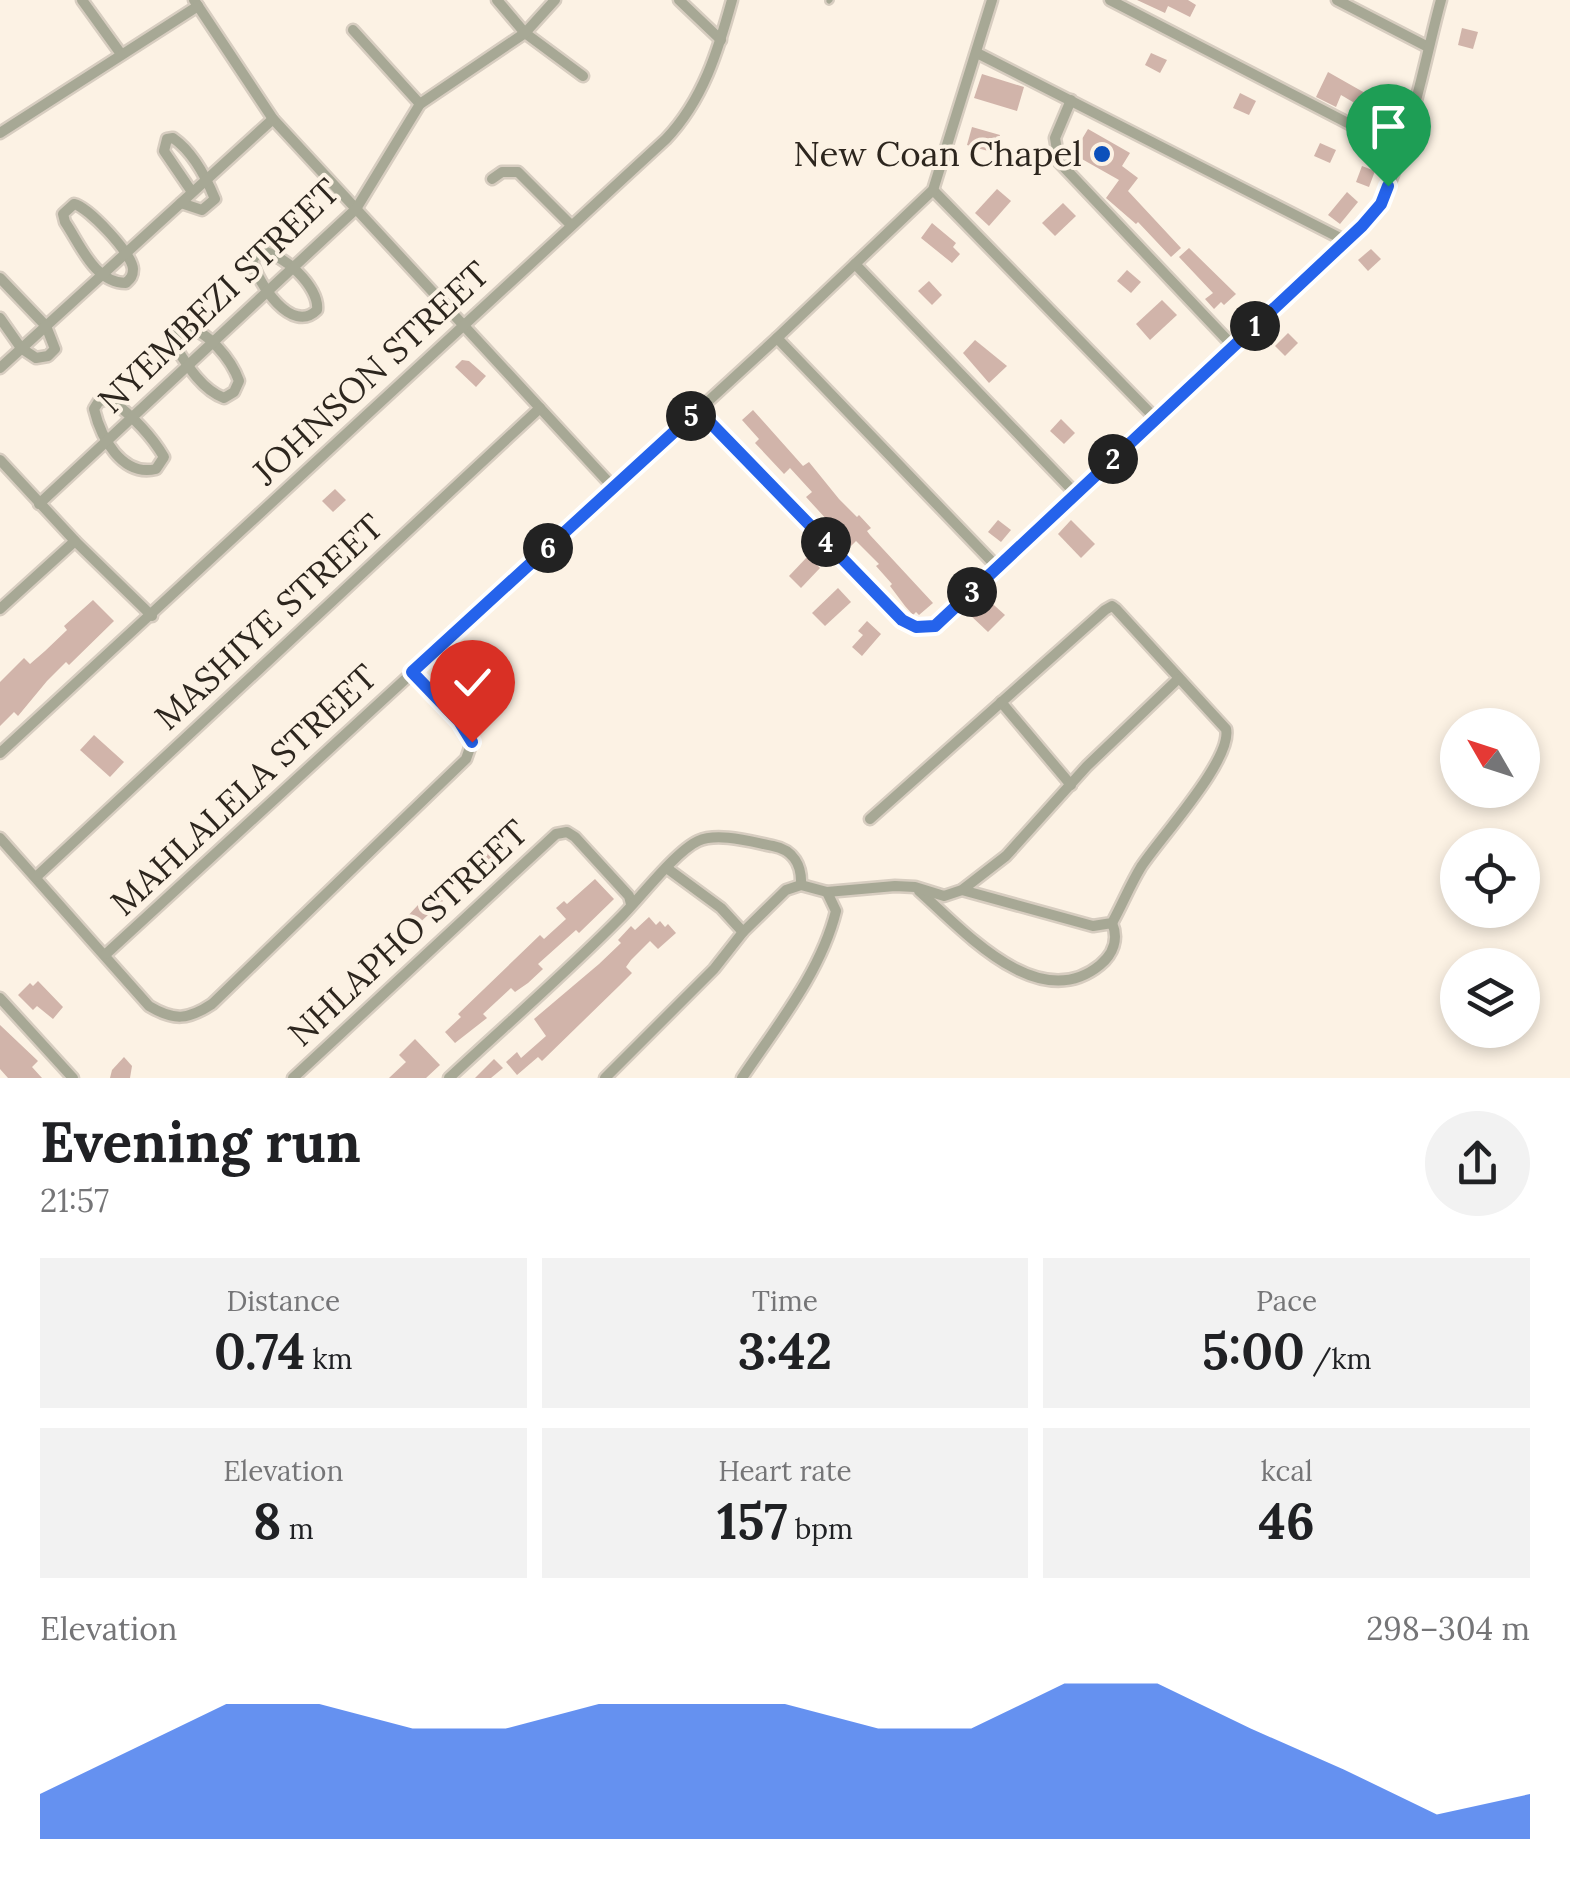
<!DOCTYPE html>
<html lang="en">
<head>
<meta charset="utf-8">
<style>
	:root { --surface:#fff; --page:#f2f2f2; --text:#202124; --muted:#757577; --accent:#2563eb }
	body { margin:0; font-family:Lora,serif; background:var(--page); color:var(--text); height:100vh; display:flex; flex-direction:column; font-size:38px; white-space:nowrap }
	* { box-sizing:border-box; margin:0 }
	p { font-size:32px; color:var(--muted) }
	.icon { flex:none; width:55px; height:55px; fill:none; stroke:currentColor; stroke-width:2; stroke-linecap:round; stroke-linejoin:round }
	.map { position:relative; height:1078px; overflow:hidden }
	.panel { display:flex; flex-direction:column; background:var(--surface); flex:1 }
	.panel>* { flex:none }
	.needle { width:65px; rotate:309deg }
	.controls { position:absolute; left:1440px; top:708px; display:grid; gap:20px }
	.controls a { display:grid; place-items:center; width:100px; height:100px; border-radius:50%; background:var(--surface); box-shadow:0 5px 15px #0003; font-size:50px }
	.pin { position:absolute; display:grid; place-items:center; width:85px; height:85px; color:#fff; margin:-102px -42px; border-radius:50% 50% 50% 0; rotate:-45deg; box-shadow:0 0 10px #0007 }
	.pin .icon { rotate:45deg }
	.km { position:absolute; width:50px; height:50px; margin:-25px; border-radius:50%; background:#222; color:#fff; font-size:28px; line-height:50px; text-align:center }
	.round { display:grid; place-items:center; flex:none; width:105px; height:105px; border-radius:52px; background:var(--page) }
	.headline { display:flex; align-items:center; justify-content:space-between; height:170px; padding:0 40px }
	h1 { font-size:55px; font-weight:700; line-height:75px }
	.figures { display:grid; grid-template-columns:repeat(3,1fr); gap:15px; height:170px; padding:10px 40px }
	.figures div { display:grid; align-content:center; border-radius:0px; background:var(--page); text-align:center }
	.figures b { font-size:50px; font-weight:700 }
	.figures small { font-size:28px; font-weight:400 }
	.figures p { font-size:28px }
	.chart { height:280px; padding:20px 40px }
	.chart p { display:flex; justify-content:space-between }
	.chart svg { width:100%; height:180px; margin-top:10px; fill:var(--accent); opacity:.7 }
	.map>svg:first-child { display:block }
</style>
</head>
<body>
<div class="map">
<svg width="1570" height="1078" viewBox="0 0 1570 1078">
	<rect width="100%" height="100%" fill="#fcf2e4"/>
	<g fill="#d1b4aa">
		<path d="M1137 0H1188L1196 5 1190 17 1168 6 1165 13Z"/>
		<path d="M1462 28 1478 32 1473 49 1458 45Z"/>
		<path d="M1151 53 1167 60 1160 73 1145 65Z"/>
		<path d="M1328 72 1365 93 1358 105 1341 95 1336 107 1316 97Z"/>
		<path d="M982 74 1024 87 1017 111 974 98Z"/>
		<path d="M1240 93 1256 101 1249 115 1233 108Z"/>
		<path d="M972 127 1000 135 995 153 967 145Z"/>
		<path d="M1088 129 1130 153 1122 166 1138 178 1128 191 1181 248 1171 257 1138 222 1136 224 1106 198 1119 180 1073 154Z"/>
		<path d="M1320 143 1336 150 1330 163 1314 156Z"/>
		<path d="M1362 166 1375 171 1369 187 1356 182Z"/>
		<path d="M997 189 1011 201 989 226 975 213Z"/>
		<path d="M1347 192 1358 202 1340 224 1328 215Z"/>
		<path d="M1063 203 1076 216 1055 236 1042 223Z"/>
		<path d="M932 223 956 243 953 247 960 254 952 263 921 238Z"/>
		<path d="M1189 248 1236 294 1224 305 1221 302 1214 309 1205 299 1213 293 1179 257Z"/>
		<path d="M1371 249 1381 259 1368 271 1358 260Z"/>
		<path d="M1127 270 1141 282 1131 293 1117 281Z"/>
		<path d="M929 281 942 295 932 305 918 291Z"/>
		<path d="M1162 300 1177 315 1150 340 1136 324Z"/>
		<path d="M1288 333 1298 343 1285 356 1275 346Z"/>
		<path d="M975 340 1007 366 989 383 963 353Z"/>
		<path d="M462 360 469 361 486 376 476 387 455 367Z"/>
		<path d="M753 410 803 466 809 462 839 499 857 517 859 515 871 528 867 531 870 535 933 603 919 615 916 612 913 615 905 606 890 586 892 584 876 566 879 564 856 541 851 546 806 497 812 492 790 468 784 474 755 443 759 439 742 420Z"/>
		<path d="M1061 419 1075 433 1064 444 1050 431Z"/>
		<path d="M335 489 346 500 333 512 322 501Z"/>
		<path d="M998 520 1011 530 1001 542 988 532Z"/>
		<path d="M1071 520 1095 544 1081 558 1058 534Z"/>
		<path d="M808 556 820 568 801 588 789 576Z"/>
		<path d="M838 588 851 602 825 626 812 613Z"/>
		<path d="M985 597 1005 615 988 632 969 614Z"/>
		<path d="M93 600 114 621 69 665 66 662 47 681 18 716 14 712 0 726V682L24 658 30 664 45 651 67 630 64 626Z"/>
		<path d="M867 621 881 634 862 656 852 647 863 635 858 631Z"/>
		<path d="M94 735 124 762 110 777 80 750Z"/>
		<path d="M488 847 501 861 490 872 476 858Z"/>
		<path d="M595 879 614 899 579 933 576 930 538 964 543 969 528 983 515 992 511 988 483 1014 487 1018 455 1043 445 1032 461 1017 458 1014 540 935 544 939 566 919 556 908 564 901 567 904Z"/>
		<path d="M432 890 443 901 414 928 404 920Z"/>
		<path d="M649 917 656 925 660 921 665 927 668 924 676 933 658 949 650 941 631 960 626 967 632 973 619 986 542 1061 538 1057 517 1075 506 1062 517 1052 521 1058 546 1036 534 1019 599 964 621 943 618 940 631 926 635 930Z"/>
		<path d="M38 981 63 1007 53 1019 37 1006 33 1010 18 995 30 983 33 986Z"/>
		<path d="M329 986 339 996 327 1008 317 997Z"/>
		<path d="M0 1025 38 1061 32 1067 42 1078H8L0 1069Z"/>
		<path d="M415 1039 440 1065 426 1078H389L406 1062 399 1055Z"/>
		<path d="M124 1057 132 1066 130 1078H110L112 1070Z"/>
		<path d="M494 1059 503 1068 491 1078H475Z"/>
	</g>
	<g fill="none" stroke-linecap="round" stroke-linejoin="round">
		<defs>
			<path id="lane" d="M829 1 830 0"/>
			<g id="street">
				<path d="M82 0 121 54"/>
				<path d="M194 0 273 119 613 487"/>
				<path d="M497 0 525 33 583 76"/>
				<path d="M679 0 721 40"/>
				<path d="M1110 0 1400 150"/>
				<path d="M1337 0 1428 47"/>
				<path d="M353 30 420 104"/>
				<path d="M977 53 1346 241"/>
				<path d="M1071 100 1055 138 1059 162 1233 346"/>
				<path d="M0 133 198 6"/>
				<path d="M492 179 502 172H518L571 225"/>
				<path d="M933 190 1156 419"/>
				<path d="M181 203 202 210 215 199C206 177 193 152 173 138L167 139 164 151 192 192"/>
				<path d="M74 204C88 207 132 253 133 269 133 276 131 278 126 283 95 283 81 246 65 222L63 214Z"/>
				<path d="M260 251C282 252 320 287 317 310 292 335 258 284 252 260Z"/>
				<path d="M855 264 1076 494"/>
				<path d="M0 278 46 326 55 349 48 356 36 358 21 348 0 318"/>
				<path d="M184 328C207 328 232 361 239 381L234 392 224 398C202 390 187 365 175 346L177 336Z"/>
				<path d="M777 338 998 568"/>
				<path d="M0 368 273 119"/>
				<path d="M110 399C131 415 150 433 164 457L156 469C122 477 101 438 94 409L99 401Z"/>
				<path d="M698 409 902 620 920 628 939 624 1371 217C1405 172 1425 57 1441 0"/>
				<path d="M0 460 75 541 152 616"/>
				<path d="M39 504 356 209 420 104 525 33 555 0"/>
				<path d="M0 609 75 541"/>
				<path d="M1001 702 1071 785"/>
				<path d="M0 753 666 139C703 100 718 51 732 0"/>
				<path d="M870 819 1105 610 1112 606 1116 609 1226 729C1233 759 1159 839 1141 867 1130 885 1122 905 1112 923L1093 926 962 890"/>
				<path d="M0 838 149 1006C174 1021 188 1020 212 1004L466 759 472 742 467 731 412 672"/>
				<path d="M668 869 721 908 743 932"/>
				<path d="M36 877 540 408"/>
				<path d="M919 891C962 929 1038 1016 1100 965 1113 954 1119 939 1112 923"/>
				<path d="M106 954 777 338 933 190 992 0"/>
				<path d="M0 998 73 1078"/>
				<path d="M293 1078 556 834 567 832 575 837 629 896 631 904"/>
				<path d="M449 1078C507 1024 567 972 622 916 640 898 676 851 698 841 718 832 752 842 773 846 794 850 802 866 801 885"/>
				<path d="M605 1078 714 969 743 932 786 890 801 885 827 892 895 886 915 887 944 896 962 890 1006 856 1087 766 1178 679"/>
				<path d="M742 1078C776 1027 821 972 836 911L827 892"/>
			</g>
		</defs>
		<use href="#lane" stroke="#d7cdc0" stroke-width="10"/>
		<use href="#street" stroke="#d7cdc0" stroke-width="15"/>
		<use href="#lane" stroke="#a7a895" stroke-width="5"/>
		<use href="#street" stroke="#a7a895" stroke-width="10"/>
	</g>
	<g fill="none" stroke-linecap="round" stroke-linejoin="round">
		<defs>
			<path id="route" d="M472 742 459 721 412 672 698 410 902 620 916 627 935 626 1362 226 1381 204 1388 186"/>
		</defs>
		<use href="#route" stroke="#fff" stroke-width="20"/>
		<use href="#route" stroke="#2563eb" stroke-width="12"/>
	</g>
	<circle fill="#0c50bb" stroke="#fcf2e4" stroke-width="4" cx="1102" cy="154" r="10"/>
	<g text-anchor="middle" stroke-width="8" stroke-linejoin="round" paint-order="stroke">
		<g font-size="35" fill="#2d261e" stroke="#fcf2e4" text-anchor="end">
			<text x="1082" y="166">New Coan Chapel</text>
		</g>
		<g font-size="35" fill="#2d261e" stroke="#fcf2e4">
			<text transform="translate(219 296) rotate(-44)" y="12">NYEMBEZI STREET</text>
			<text transform="translate(371 373) rotate(-43)" y="12">JOHNSON STREET</text>
			<text transform="translate(269 622) rotate(-43)" y="12">MASHIYE STREET</text>
			<text transform="translate(244 790) rotate(-43)" y="12">MAHLALELA STREET</text>
			<text transform="translate(408 933) rotate(-43)" y="12">NHLAPHO STREET</text>
		</g>
	</g>
</svg>
<div class="controls">
<a><svg class="needle" viewBox="-14 -14 28 28"><path d="M0-13l5 13h-10z" fill="#e53935"/><path d="M0 13l5-13h-10z" fill="#757577"/></svg></a>
<a><svg class="icon" aria-label="locate" viewBox="0 0 24 24"><circle cx="12" cy="12" r="6"/><path d="M12 2v4M12 18v4M2 12h4M18 12h4"/></svg></a>
<a><svg class="icon" aria-label="layers" viewBox="0 0 24 24"><path d="M12 4l9 5-9 5-9-5zM3 14l9 5 9-5"/></svg></a>
</div>
<div class="pin" style="left:1388px;top:186px;background:#1e9e55"><svg class="icon" aria-label="arrive" viewBox="0 0 24 24"><path d="M6 21V4h12l-3 4 3 4H6"/></svg></div>
<div class="pin" style="left:472px;top:742px;background:#d93025"><svg class="icon" aria-label="check" viewBox="0 0 24 24"><path d="M5 12l5 5 9-10"/></svg></div>
<b class="km" style="left:1255px;top:326px">1</b>
<b class="km" style="left:1113px;top:459px">2</b>
<b class="km" style="left:972px;top:592px">3</b>
<b class="km" style="left:826px;top:542px">4</b>
<b class="km" style="left:691px;top:416px">5</b>
<b class="km" style="left:548px;top:548px">6</b>
</div>
<section class="panel">
<div class="headline"><div><h1>Evening run</h1><p>21:57</p></div><a class="round"><svg class="icon" aria-label="share" viewBox="0 0 24 24"><path d="M12 15V3M7 8l5-5 5 5M5 13v7h14v-7"/></svg></a></div>
<div class="figures">
<div><p>Distance</p><b>0.74<small> km</small></b></div>
<div><p>Time</p><b>3:42</b></div>
<div><p>Pace</p><b>5:00<small> /km</small></b></div>
</div>
<div class="figures">
<div><p>Elevation</p><b>8<small> m</small></b></div>
<div><p>Heart rate</p><b>157<small> bpm</small></b></div>
<div><p>kcal</p><b>46</b></div>
</div>
<div class="chart"><p><span>Elevation</span>298–304 m</p>
<svg viewBox="0 0 160 44" preserveAspectRatio="none"><path d="M0 44V33L10 22L20 11L30 11L40 17L50 17L60 11L70 11L80 11L90 17L100 17L110 6L120 6L130 17L140 27L150 38L160 33V44z"/></svg>
</div>
</section>
</body>
</html>
